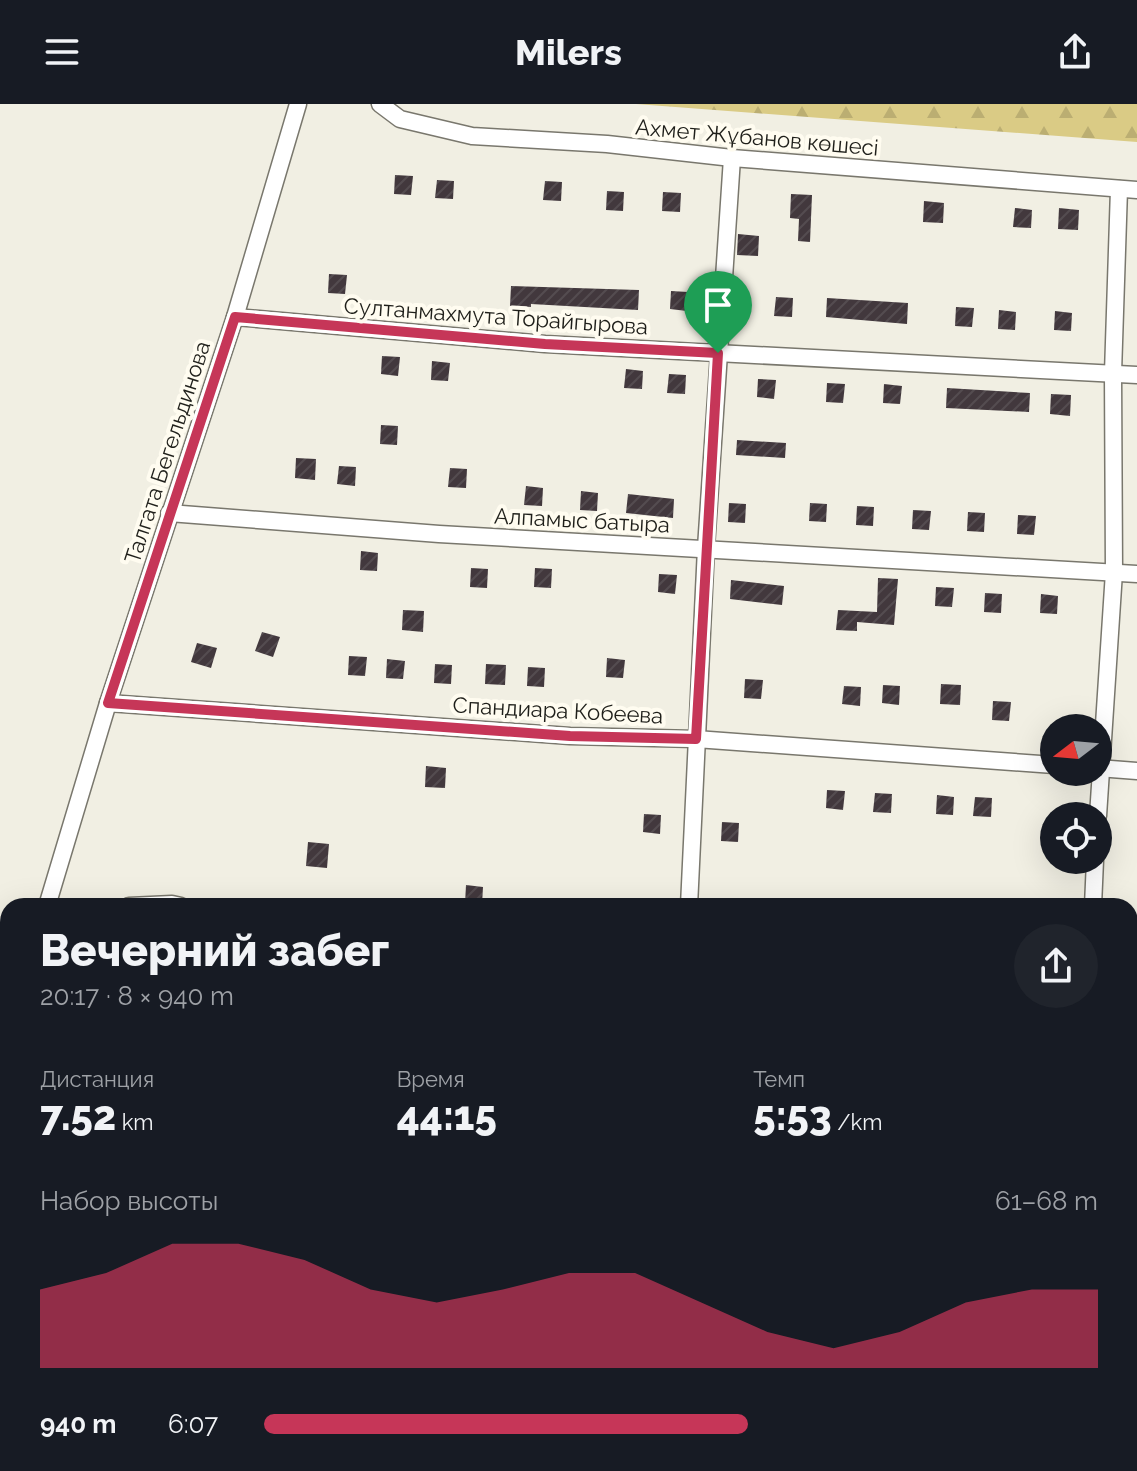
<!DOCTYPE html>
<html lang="ru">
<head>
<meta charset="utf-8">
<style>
	:root { --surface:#171b24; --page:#20242c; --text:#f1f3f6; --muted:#9ea1a6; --accent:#c63658 }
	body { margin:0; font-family:Raleway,sans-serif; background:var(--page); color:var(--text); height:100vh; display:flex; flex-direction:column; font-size:30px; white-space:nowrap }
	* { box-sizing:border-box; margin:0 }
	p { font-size:26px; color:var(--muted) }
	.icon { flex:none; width:44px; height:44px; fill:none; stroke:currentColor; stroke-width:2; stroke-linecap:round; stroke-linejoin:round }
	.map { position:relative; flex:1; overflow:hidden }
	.drawer { position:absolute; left:0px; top:794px; width:1138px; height:574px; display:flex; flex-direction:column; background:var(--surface); border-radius:24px 24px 0 0; box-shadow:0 8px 32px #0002 }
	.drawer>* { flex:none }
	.needle { width:52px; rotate:254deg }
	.tools { position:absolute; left:1040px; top:610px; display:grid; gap:16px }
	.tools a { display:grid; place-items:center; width:72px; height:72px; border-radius:50%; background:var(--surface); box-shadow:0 8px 32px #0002; font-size:40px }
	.pin { position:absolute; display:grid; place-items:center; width:68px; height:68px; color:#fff; margin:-82px -34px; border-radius:50% 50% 50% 0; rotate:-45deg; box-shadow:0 0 8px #0007 }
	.pin .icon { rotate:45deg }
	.round { display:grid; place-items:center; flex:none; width:84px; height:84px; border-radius:42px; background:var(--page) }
	.headline { display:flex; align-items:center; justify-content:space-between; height:136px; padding:0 40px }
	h1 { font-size:44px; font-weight:800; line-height:60px }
	.stats { display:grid; grid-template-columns:repeat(3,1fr); gap:12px; height:136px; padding:8px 40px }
	.stats div { display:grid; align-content:center }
	.stats b { font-size:40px; font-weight:800 }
	.stats small { font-size:22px; font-weight:400 }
	.stats p { font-size:22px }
	.chart { height:224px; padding:16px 40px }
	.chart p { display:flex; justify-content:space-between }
	.chart svg { width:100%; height:144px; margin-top:8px; fill:var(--accent); opacity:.7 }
	ul { padding:0 40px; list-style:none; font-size:26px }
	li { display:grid; grid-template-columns:128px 96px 1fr; align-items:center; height:60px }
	li i { height:20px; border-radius:10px; background:var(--accent) }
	header { display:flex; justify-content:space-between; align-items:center; height:104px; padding:0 40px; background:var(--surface); font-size:36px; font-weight:800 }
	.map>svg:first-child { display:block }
</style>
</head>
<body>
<header><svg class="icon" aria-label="menu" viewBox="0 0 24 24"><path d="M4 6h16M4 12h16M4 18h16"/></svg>Milers<svg class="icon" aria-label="share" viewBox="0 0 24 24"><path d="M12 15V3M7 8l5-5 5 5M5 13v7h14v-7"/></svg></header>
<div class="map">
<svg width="1137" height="1367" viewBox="0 0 1137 1367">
	<defs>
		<pattern id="forest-firs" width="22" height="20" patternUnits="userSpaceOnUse" patternTransform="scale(2)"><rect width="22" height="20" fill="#dacb85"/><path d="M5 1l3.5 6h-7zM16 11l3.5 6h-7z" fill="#bbae72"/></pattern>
		<pattern id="building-hatch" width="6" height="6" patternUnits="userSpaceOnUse" patternTransform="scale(2)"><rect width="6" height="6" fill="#42383d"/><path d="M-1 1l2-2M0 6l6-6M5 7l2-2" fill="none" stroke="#544c50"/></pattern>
	</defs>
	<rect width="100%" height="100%" fill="#f1efe3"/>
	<path fill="url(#forest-firs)" d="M636 0H1137V38Z"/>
	<g fill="url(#building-hatch)">
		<path d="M395 71 413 72 411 91 394 90Z"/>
		<path d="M437 76 454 77 453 95 435 94Z"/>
		<path d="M545 77 562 78 561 97 543 96Z"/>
		<path d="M607 87 624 88 623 107 606 106Z"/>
		<path d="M663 88 681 89 680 108 662 107Z"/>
		<path d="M791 90 812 91 810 138 798 137 799 115 790 114Z"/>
		<path d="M924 97 944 99 943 119 923 118Z"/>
		<path d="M1015 104 1032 106 1031 124 1013 123Z"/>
		<path d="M1059 104 1079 106 1078 126 1058 125Z"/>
		<path d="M738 130 759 132 758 152 737 151Z"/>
		<path d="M329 170 347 171 345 190 328 189Z"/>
		<path d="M511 182 639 186 638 206 531 200V203L510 202Z"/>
		<path d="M671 187 688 188 687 207 670 205Z"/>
		<path d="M776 193 793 194 792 213 774 212Z"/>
		<path d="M827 194 908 199 907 220 826 213Z"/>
		<path d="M956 203 974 204 972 223 955 222Z"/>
		<path d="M999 206 1016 208 1015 226 998 225Z"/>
		<path d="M1055 207 1072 209 1071 227 1054 226Z"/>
		<path d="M382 252 400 253 398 272 381 270Z"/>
		<path d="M432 257 450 259 448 277 431 276Z"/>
		<path d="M626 265 643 267 642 285 624 284Z"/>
		<path d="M669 270 686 271 685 290 667 289Z"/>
		<path d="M758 275 776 276 774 295 757 293Z"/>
		<path d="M827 279 845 280 843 299 826 298Z"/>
		<path d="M884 280 902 282 900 300 883 299Z"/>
		<path d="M947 284 1030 289 1029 308 946 304Z"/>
		<path d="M1051 290 1071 291 1070 312 1050 310Z"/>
		<path d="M381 321 398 322 397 341 380 340Z"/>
		<path d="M737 336 786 339 785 354 736 351Z"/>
		<path d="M296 354 316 355 315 376 295 374Z"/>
		<path d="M339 362 356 363 355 382 337 380Z"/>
		<path d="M450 364 467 365 466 384 448 383Z"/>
		<path d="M526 382 543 384 542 402 524 401Z"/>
		<path d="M581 387 598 389 597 407 580 406Z"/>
		<path d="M628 390 674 395 673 414 626 409Z"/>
		<path d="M729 399 746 400 745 419 728 418Z"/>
		<path d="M810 399 827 400 826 418 809 417Z"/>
		<path d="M857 402 874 403 873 422 856 421Z"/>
		<path d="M913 406 931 407 929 426 912 425Z"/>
		<path d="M968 408 985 409 984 428 967 427Z"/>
		<path d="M1018 411 1036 412 1034 431 1017 430Z"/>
		<path d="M361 447 378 449 377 467 360 466Z"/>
		<path d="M471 464 488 465 487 484 470 483Z"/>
		<path d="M535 464 552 465 551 484 534 483Z"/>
		<path d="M659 470 677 471 675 490 658 488Z"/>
		<path d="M878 474 898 475 894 521 857 518V527L836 526 838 506 877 508Z"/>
		<path d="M731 476 784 482 782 501 730 495Z"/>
		<path d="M936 483 954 484 952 503 935 502Z"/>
		<path d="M985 489 1002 490 1001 509 984 508Z"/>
		<path d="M1041 490 1058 492 1057 510 1040 509Z"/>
		<path d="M403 506 424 507 423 528 402 526Z"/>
		<path d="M262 528 280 533 273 553 255 547Z"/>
		<path d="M197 539 217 544 211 564 191 558Z"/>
		<path d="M349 552 367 553 365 572 348 571Z"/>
		<path d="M607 554 625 556 623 574 606 573Z"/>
		<path d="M387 555 405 557 403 575 386 574Z"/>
		<path d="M435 560 452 561 451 580 434 579Z"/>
		<path d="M486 560 506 561 505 581 485 580Z"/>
		<path d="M528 563 545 564 544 583 527 582Z"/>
		<path d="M745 575 763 576 761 595 744 594Z"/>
		<path d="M941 580 961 581 960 601 940 600Z"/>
		<path d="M883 581 900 582 899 601 882 599Z"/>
		<path d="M844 582 861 583 860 602 842 600Z"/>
		<path d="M993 597 1011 598 1009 617 992 616Z"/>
		<path d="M426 662 446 664 445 684 425 683Z"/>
		<path d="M827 686 845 687 843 706 826 704Z"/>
		<path d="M875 689 892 690 891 709 873 708Z"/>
		<path d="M937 691 954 693 953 711 936 710Z"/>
		<path d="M975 693 992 694 991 713 973 712Z"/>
		<path d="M644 710 661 711 660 730 643 728Z"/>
		<path d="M722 718 739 719 738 738 721 737Z"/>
		<path d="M308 738 329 740 327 764 306 762Z"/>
		<path d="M466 781 483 783 482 801 465 800Z"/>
	</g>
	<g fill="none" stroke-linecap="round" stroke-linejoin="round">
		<defs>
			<g id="minor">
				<path d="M380 0 400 15 472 32 607 40 732 54 1137 86"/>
				<path d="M235 213 545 240 1137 271"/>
				<path d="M169 409 439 430 1137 470"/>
				<path d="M108 599 570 632 696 635 1054 661"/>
				<path d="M1098 664 1137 667"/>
				<path d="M1098 712 1114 468 1113 269 1119 85"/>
				<path d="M47 802 108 599 235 213 298 0"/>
				<path d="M129 802 172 800 181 802"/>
				<path d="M689 802 706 444 732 54"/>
				<path d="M1093 802 1095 756"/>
				<path d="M1130 882 1137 883"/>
				<path d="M0 955 8 929"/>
				<path d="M0 1043 8 1047"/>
				<path d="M1130 1094 1137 1096"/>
				<path d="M0 1343 8 1346"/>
				<path d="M1130 1351H1137"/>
				<path d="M53 1360 75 1367"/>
				<path d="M594 1360 608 1367"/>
				<path d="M1092 1360 1096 1367"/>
				<path d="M1043 1367 1045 1360"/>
			</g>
		</defs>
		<use href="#minor" stroke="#79776d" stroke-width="19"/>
		<use href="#minor" stroke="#fff" stroke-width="16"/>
	</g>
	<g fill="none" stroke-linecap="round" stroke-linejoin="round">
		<defs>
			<path id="route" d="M235 213 545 240 718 249 696 635 570 632 108 599Z"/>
		</defs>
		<use href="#route" stroke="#fff" stroke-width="16"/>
		<use href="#route" stroke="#c63658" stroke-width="10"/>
	</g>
	<g text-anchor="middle" stroke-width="8" stroke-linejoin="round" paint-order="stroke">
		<g font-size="22" fill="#1f1f1a" stroke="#fffcf0">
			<text transform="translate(757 33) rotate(5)" y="8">Ахмет Жұбанов көшесі</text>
			<text transform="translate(496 212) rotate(4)" y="8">Султанмахмута Торайгырова</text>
			<text transform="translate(167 348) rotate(-72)" y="8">Талгата Бегельдинова</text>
			<text transform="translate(582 416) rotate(3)" y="8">Алпамыс батыра</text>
			<text transform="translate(558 606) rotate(3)" y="8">Спандиара Кобеева</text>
		</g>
	</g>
</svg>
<div class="tools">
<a><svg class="needle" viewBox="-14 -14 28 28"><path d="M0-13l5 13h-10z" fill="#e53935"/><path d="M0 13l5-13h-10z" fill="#9ea1a6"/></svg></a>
<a><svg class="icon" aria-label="locate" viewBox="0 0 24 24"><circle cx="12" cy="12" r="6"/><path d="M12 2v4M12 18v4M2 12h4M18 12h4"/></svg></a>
</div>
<div class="pin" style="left:718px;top:249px;background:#1e9e55"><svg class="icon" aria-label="arrive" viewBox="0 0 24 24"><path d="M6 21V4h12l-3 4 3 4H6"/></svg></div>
<section class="drawer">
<div class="headline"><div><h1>Вечерний забег</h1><p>20:17 · 8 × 940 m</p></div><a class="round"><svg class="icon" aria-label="share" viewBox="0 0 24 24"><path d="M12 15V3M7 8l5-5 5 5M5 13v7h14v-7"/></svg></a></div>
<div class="stats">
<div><p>Дистанция</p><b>7.52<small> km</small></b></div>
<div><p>Время</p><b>44:15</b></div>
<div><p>Темп</p><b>5:53<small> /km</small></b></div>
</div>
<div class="chart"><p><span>Набор высоты</span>61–68 m</p>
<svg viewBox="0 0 160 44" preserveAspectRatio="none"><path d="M0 44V20L10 15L20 6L30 6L40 11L50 20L60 24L70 20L80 15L90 15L100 24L110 33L120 38L130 33L140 24L150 20L160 20V44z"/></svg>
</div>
<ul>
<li><b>940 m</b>6:07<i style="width:58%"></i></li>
</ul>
</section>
</div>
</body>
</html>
